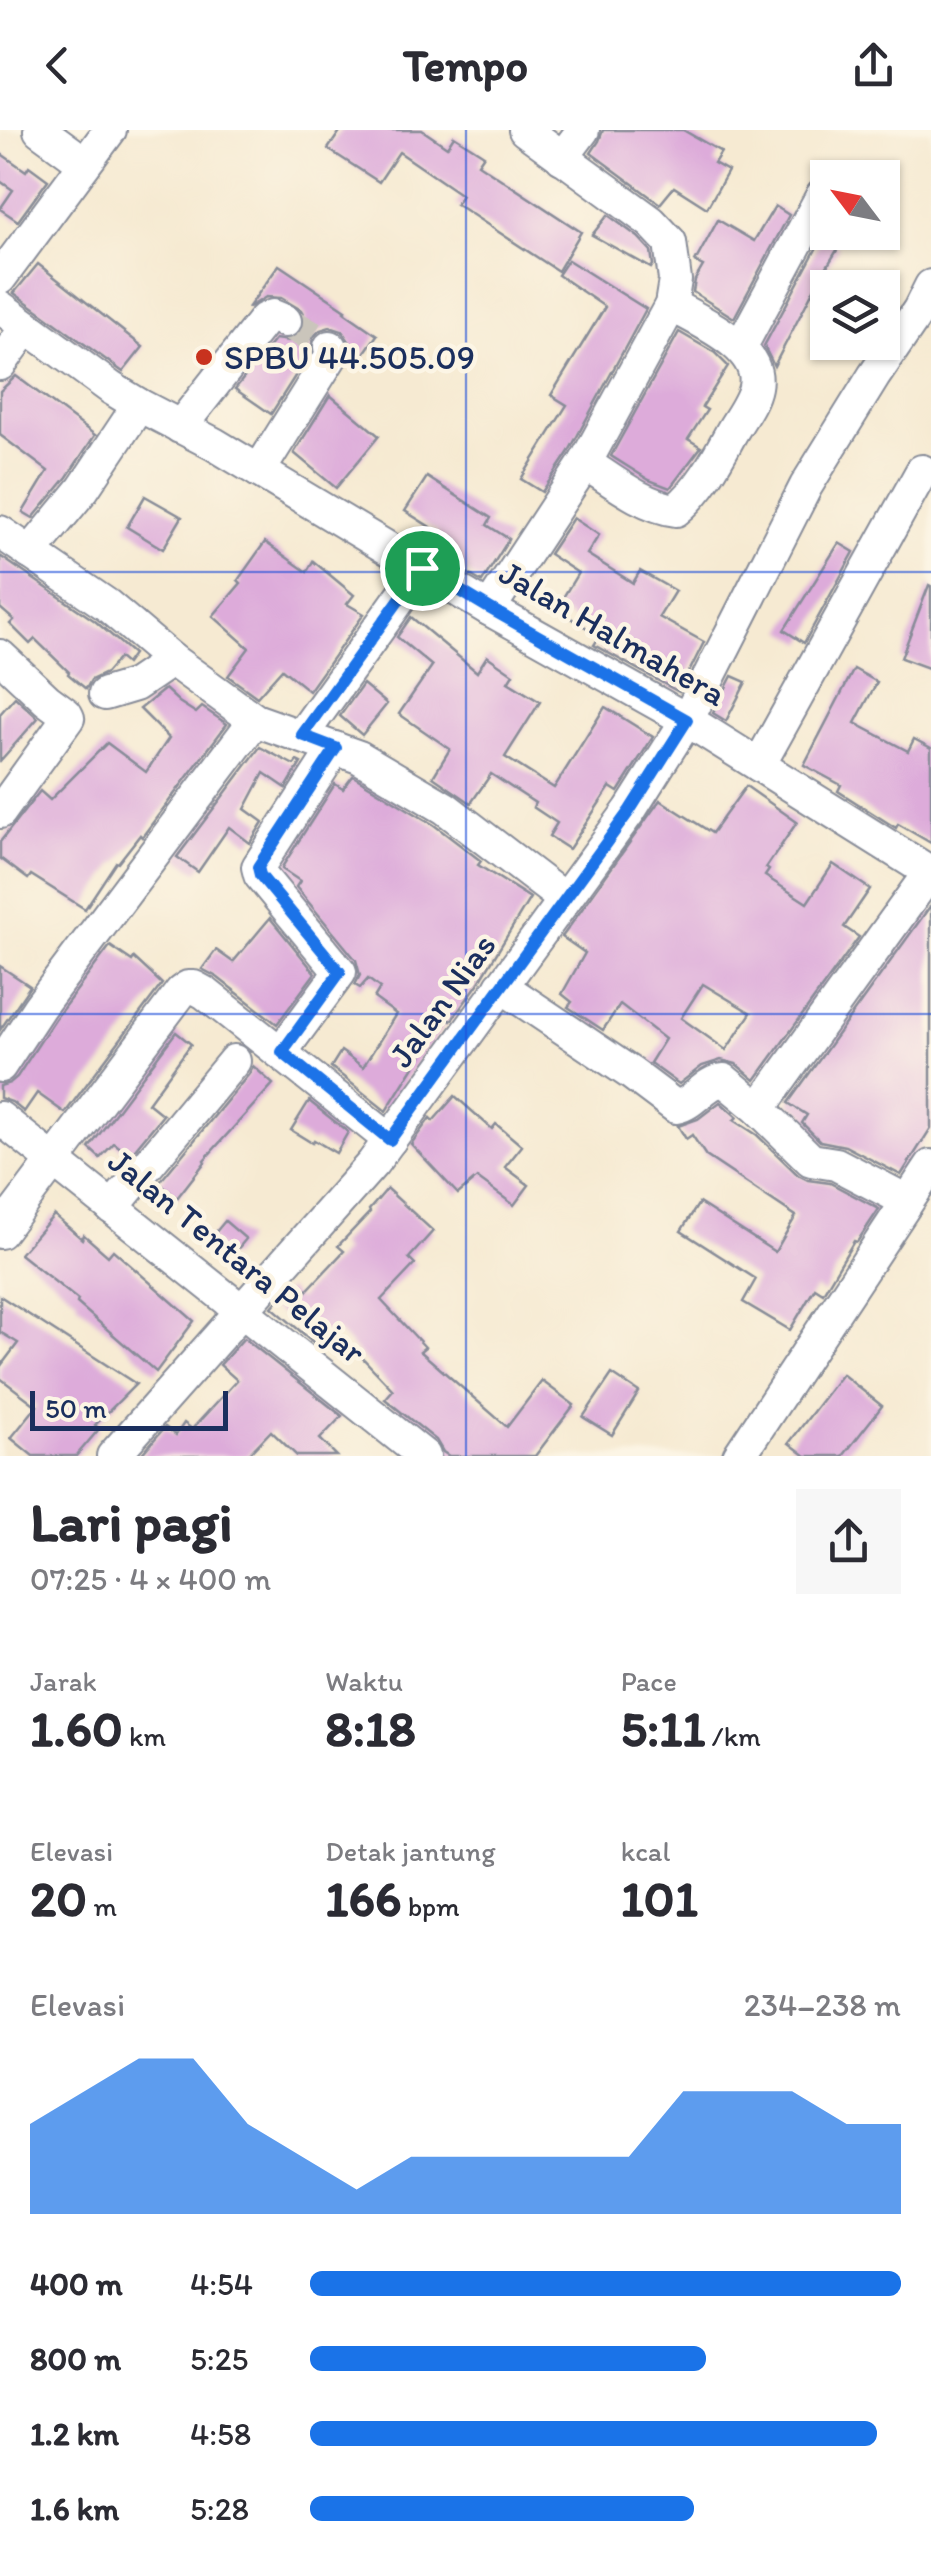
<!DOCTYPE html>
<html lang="id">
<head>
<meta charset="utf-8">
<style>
	:root { --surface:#fff; --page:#f7f7f7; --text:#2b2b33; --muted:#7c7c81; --accent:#1a73e8 }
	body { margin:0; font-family:Itim,sans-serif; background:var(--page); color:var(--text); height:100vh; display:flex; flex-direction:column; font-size:38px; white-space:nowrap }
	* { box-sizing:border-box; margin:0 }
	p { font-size:32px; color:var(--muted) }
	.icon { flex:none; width:55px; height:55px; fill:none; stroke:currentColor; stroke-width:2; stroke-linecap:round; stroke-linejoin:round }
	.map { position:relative; height:1326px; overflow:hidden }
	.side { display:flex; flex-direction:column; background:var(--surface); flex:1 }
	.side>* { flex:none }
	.needle { width:65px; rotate:302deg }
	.controls { position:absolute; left:810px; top:30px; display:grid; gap:20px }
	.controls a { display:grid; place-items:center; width:90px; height:90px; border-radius:0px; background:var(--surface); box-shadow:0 2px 8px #0004; font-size:50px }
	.scale { position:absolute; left:30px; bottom:25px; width:198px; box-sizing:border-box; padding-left:10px; border:5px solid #1b2f5e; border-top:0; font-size:28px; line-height:35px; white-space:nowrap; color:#1b2f5e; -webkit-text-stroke:8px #fcf5e5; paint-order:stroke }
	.pin { position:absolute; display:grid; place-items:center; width:85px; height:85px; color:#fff; margin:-42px; border:5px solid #fff; border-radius:50%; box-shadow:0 2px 10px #0007 }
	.round { display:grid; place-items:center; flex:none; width:105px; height:105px; border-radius:0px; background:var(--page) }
	.headline { display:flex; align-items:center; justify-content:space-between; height:170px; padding:0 30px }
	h1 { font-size:55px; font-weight:700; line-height:75px }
	.figures { display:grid; grid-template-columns:repeat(3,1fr); gap:15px; height:170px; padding:10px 30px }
	.figures div { display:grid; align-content:center }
	.figures b { font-size:50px; font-weight:700 }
	.figures small { font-size:28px; font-weight:400 }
	.figures p { font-size:28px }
	.chart { height:280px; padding:20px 30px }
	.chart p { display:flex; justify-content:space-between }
	.chart svg { width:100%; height:180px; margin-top:10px; fill:var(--accent); opacity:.7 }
	ul { padding:0 30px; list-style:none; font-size:32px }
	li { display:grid; grid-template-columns:160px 120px 1fr; align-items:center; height:75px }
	li i { height:25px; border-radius:12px; background:var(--accent) }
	header { display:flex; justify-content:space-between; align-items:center; height:130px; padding:0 30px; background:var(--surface); font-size:45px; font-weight:700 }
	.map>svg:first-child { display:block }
</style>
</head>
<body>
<header><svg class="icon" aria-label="back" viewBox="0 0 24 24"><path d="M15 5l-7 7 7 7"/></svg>Tempo<svg class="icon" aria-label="share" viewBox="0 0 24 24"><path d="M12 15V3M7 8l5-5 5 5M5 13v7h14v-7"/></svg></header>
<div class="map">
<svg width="931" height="1326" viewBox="0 0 931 1326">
	<rect width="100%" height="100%" fill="#fcf5e5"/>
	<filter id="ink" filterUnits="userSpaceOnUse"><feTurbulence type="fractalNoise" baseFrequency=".01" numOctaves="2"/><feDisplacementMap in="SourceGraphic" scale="20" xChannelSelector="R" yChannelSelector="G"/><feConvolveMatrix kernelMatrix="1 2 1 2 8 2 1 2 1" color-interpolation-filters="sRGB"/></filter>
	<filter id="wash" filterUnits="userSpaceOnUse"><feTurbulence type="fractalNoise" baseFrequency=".0048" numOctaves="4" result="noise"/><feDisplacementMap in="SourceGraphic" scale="40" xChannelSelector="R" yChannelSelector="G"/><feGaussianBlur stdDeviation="2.25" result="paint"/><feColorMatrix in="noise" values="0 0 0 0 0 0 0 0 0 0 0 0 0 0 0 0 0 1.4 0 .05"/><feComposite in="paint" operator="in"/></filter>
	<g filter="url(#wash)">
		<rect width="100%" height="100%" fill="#f6ead2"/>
		<g id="blocks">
			<g fill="#ddabda" fill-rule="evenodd">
				<path d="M341 0H422L447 17 454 6 484 25 478 34 581 102 558 141 456 74 462 65 399 22 379 52 328 19Z"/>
				<path d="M603 0H683L721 22 714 33 728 41 707 78 674 57 660 74 591 23 599 11Z"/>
				<path d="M0 23 26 41 29 36 48 50 18 91 0 79 13 60 0 51Z"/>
				<path d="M775 76 789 85 734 188 693 162 695 150 703 136 695 132 718 90 754 111Z"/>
				<path d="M608 85 638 107 651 121 653 135 651 138 592 105Z"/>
				<path d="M823 106 839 117 818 151 774 236 764 216Z"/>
				<path d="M568 130 646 179 568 323 542 362 521 349 567 275 551 265 605 177 558 145Z"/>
				<path d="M38 134 143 217 123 242 14 163Z"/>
				<path d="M279 135 346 180 344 182 377 205 357 233 351 229V214L342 201 330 197 320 200 313 207 311 221 271 284 235 259 275 209 289 211 298 206 304 198 305 187 301 180 281 168 266 167 248 178Z"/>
				<path d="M679 202 715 223 728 236 702 277 707 280 688 309 701 317 670 358 649 350 611 326Z"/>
				<path d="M16 246 95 305 67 347 33 388 23 382 48 341 0 305V261Z"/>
				<path d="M330 265 379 306 336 358 294 323Z"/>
				<path d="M427 347 491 388 487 395 509 409 482 452 427 419 438 402 405 381Z"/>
				<path d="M145 366 182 387 163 419 127 397Z"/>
				<path d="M573 388 599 405 587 424 633 453 640 441 675 461 659 487 704 512 679 562 594 515 600 506 556 479 578 443 549 424Z"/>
				<path d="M265 412 307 442 313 431 354 465 347 474 364 484 309 561 282 539 257 567 228 546 249 518 213 486 241 453 238 450Z"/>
				<path d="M839 413 854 422 804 513 784 500Z"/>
				<path d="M0 426 95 491 133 524 126 534 119 528 106 543 91 550 86 559 68 544 69 542 35 509 30 514 10 494 14 490 0 478Z"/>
				<path d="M929 455 931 456V539L901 528Z"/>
				<path d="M411 487 477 542 487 526 513 544 508 552 540 572 505 627 554 658 605 577 653 607 618 662 610 657 569 719 549 706 557 693 533 677 535 673 491 644 471 673 433 647 450 619 399 584 432 536 397 507Z"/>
				<path d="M854 539 877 552 855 593 908 621 914 609 931 618V713L898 694 896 698 838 661 841 655 804 635Z"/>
				<path d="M732 546 746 552 726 591 713 583Z"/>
				<path d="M363 554 387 574 362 605 340 586Z"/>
				<path d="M165 559 179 572 196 583 202 577 227 594 142 707 140 705 118 733 116 732 85 779 31 745 28 749 0 728V712L40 661 50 670 107 613 146 642 169 608 140 579Z"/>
				<path d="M15 567 38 588 0 631V584Z"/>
				<path d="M260 617 294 635 297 631 301 633 286 658 264 643 245 679 263 692 250 713 229 697 198 742 177 727Z"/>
				<path d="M353 646 434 695 481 731 478 735 530 768 478 854 451 891 448 889 428 919 426 917 386 981 331 937 341 921 363 937 396 884 374 868 380 858 368 849 360 858 355 855 360 845 356 830 296 757 300 751 282 739V737L335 654 343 659Z"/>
				<path d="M746 656 797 692 766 738 769 740 765 746 807 773 833 734 870 759 844 797 859 807 755 950 736 934 721 930 702 936 679 954 650 933 665 909 620 874 603 900 568 877 572 872 562 864 585 823 562 807 660 670 712 703ZM703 854 751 883 726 920 681 888Z"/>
				<path d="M931 775V998L901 1045 845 1016 820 1011 802 993 807 985 788 973Z"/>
				<path d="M270 788 315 843 277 894 217 847 202 839 216 820 233 832Z"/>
				<path d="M110 816 132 831 134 828 162 854 65 983 37 963 24 982 12 972 0 968V956L10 953 17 947 55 889Z"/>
				<path d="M0 836 30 856 0 900Z"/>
				<path d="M176 902 191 914 148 973 163 985 130 1025 114 1013 100 1028 89 1018Z"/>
				<path d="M253 936 273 954 204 1030 205 1032 177 1068 159 1053 249 944Z"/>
				<path d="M455 966 492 999 496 994 522 1016 505 1037 529 1055 514 1075 477 1048 458 1064 411 1014 430 988 433 991Z"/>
				<path d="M309 971 348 1002 336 1023 314 1010 312 1013 291 1000Z"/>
				<path d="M720 972 737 987 734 990 757 1005 798 1045 808 1050 830 1053 879 1079 857 1112 854 1111 823 1163 815 1158 790 1200 743 1172 756 1149 681 1101 699 1073 775 1122 796 1086 706 1026 692 1005 686 1009 678 996 698 989Z"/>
				<path d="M387 1059 433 1101 409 1128 415 1134 381 1170 425 1217 420 1221 507 1297 542 1251 574 1275 535 1326H449L443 1322 436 1310 385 1269 393 1260 337 1201 319 1217 272 1177 288 1159 298 1170 344 1121 338 1116 370 1082 369 1080Z"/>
				<path d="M54 1085 82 1109 84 1105 108 1126 113 1120 194 1191 156 1242 77 1173 78 1170 20 1124Z"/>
				<path d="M225 1091 246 1109 231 1127 210 1109Z"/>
				<path d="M0 1166 136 1254 95 1295 99 1299 76 1326H33L11 1308 37 1276 0 1248V1237L18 1213 0 1202Z"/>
				<path d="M244 1208 342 1286 320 1309 337 1326H297L271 1301 247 1326H140L165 1297 176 1305 184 1293 192 1299 237 1250 220 1235Z"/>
				<path d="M612 1244 639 1262 612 1305 583 1287Z"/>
				<path d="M842 1244 882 1276 843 1326H806L789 1313Z"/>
			</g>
		</g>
	</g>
	<g filter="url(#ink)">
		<use href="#blocks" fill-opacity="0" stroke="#888c98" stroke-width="2.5"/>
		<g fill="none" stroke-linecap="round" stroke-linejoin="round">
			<path stroke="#cac5bb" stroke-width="32" stroke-dasharray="32 16" stroke-linecap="butt" d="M285 191 330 217"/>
			<defs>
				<g id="minor">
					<path d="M40 0 85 33"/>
					<path d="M562 28 583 0"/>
					<path d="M0 148 110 0"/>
					<path d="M0 177 111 258 139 275 214 314 489 479 687 590 931 743"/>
					<path d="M741 216 822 66"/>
					<path d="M0 234 27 197"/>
					<path d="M180 297 265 189 273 186 285 191"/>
					<path d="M585 333C613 351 642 375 676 380 700 360 715 333 730 305 738 290 752 273 755 257 763 217 699 191 671 175"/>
					<path d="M259 341 333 223 330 217"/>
					<path d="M0 402 107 475 172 530 255 590 359 627 445 678 564 769"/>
					<path d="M30 423 83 359 139 275"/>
					<path d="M489 479 585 333 671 175 675 150 670 112 651 92 525 0"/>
					<path d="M0 526 47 570 66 584 68 588 0 682"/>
					<path d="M105 564 135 555 172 530"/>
					<path d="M302 605 422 438"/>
					<path d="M759 635 922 341"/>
					<path d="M501 856 632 944 676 977C694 974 705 951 724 950L759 979 811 1030 836 1034 907 1071"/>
					<path d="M281 922 340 842 260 745 258 737 335 618"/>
					<path d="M0 936 39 877 255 590"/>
					<path d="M759 979 930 742"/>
					<path d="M0 988 424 1326"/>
					<path d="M112 1078 234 931"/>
					<path d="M0 1102 181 862 188 857H194L205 863 390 1010"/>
					<path d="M113 1326 373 1033 630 680 687 590 806 356 874 246 919 180 931 156"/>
					<path d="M739 1326 931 1036"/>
				</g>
			</defs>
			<use href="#minor" stroke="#888c98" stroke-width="36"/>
			<use href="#minor" stroke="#fff" stroke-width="32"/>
		</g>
	</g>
	<g fill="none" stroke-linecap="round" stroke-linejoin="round" filter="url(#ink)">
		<defs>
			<path id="route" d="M422 438 489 478 687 590 630 680 390 1010 282 922 340 842 260 745 258 737 336 618 302 605Z"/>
		</defs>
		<use href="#route" stroke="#fff" stroke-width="20"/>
		<use href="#route" stroke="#1a73e8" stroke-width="12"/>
	</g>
	<path fill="none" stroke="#1d4ed8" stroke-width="2.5" stroke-opacity="0.55" d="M466 0V1326M0 442H931M0 884H931"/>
	<circle fill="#c8321e" stroke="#fcf5e5" stroke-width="4" cx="204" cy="227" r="10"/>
	<g text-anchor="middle" stroke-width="9" stroke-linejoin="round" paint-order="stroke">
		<g font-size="35" fill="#1b2f5e" stroke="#fcf5e5" text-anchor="start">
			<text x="224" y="239">SPBU 44.505.09</text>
		</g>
		<g font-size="35" fill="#1b2f5e" stroke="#fcf5e5">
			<text transform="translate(613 503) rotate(30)" y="12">Jalan Halmahera</text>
			<text transform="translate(442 870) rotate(-54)" y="12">Jalan Nias</text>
			<text transform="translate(237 1126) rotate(39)" y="12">Jalan Tentara Pelajar</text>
		</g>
	</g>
</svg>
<div class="controls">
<a><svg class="needle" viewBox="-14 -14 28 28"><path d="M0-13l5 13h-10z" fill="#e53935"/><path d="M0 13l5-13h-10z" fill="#7c7c81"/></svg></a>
<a><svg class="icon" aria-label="layers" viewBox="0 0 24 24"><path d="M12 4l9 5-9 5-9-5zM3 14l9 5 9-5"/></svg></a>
</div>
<div class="scale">50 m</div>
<div class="pin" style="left:422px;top:438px;background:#1e9e55"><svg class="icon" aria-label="arrive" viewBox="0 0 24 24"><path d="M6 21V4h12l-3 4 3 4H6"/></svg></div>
</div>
<section class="side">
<div class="headline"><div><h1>Lari pagi</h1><p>07:25 · 4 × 400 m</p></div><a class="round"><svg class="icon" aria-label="share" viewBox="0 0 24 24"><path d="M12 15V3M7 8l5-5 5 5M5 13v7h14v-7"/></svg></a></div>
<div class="figures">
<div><p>Jarak</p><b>1.60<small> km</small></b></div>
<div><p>Waktu</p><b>8:18</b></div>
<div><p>Pace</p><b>5:11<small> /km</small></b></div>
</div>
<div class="figures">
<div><p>Elevasi</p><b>20<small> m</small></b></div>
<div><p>Detak jantung</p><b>166<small> bpm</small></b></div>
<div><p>kcal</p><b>101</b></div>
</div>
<div class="chart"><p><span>Elevasi</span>234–238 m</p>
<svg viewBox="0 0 160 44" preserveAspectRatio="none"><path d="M0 44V22L10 14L20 6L30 6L40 22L50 30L60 38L70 30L80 30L90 30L100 30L110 30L120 14L130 14L140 14L150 22L160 22V44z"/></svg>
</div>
<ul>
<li><b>400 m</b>4:54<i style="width:100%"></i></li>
<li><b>800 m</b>5:25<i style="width:67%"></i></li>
<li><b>1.2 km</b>4:58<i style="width:96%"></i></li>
<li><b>1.6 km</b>5:28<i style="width:65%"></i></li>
</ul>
</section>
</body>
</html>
